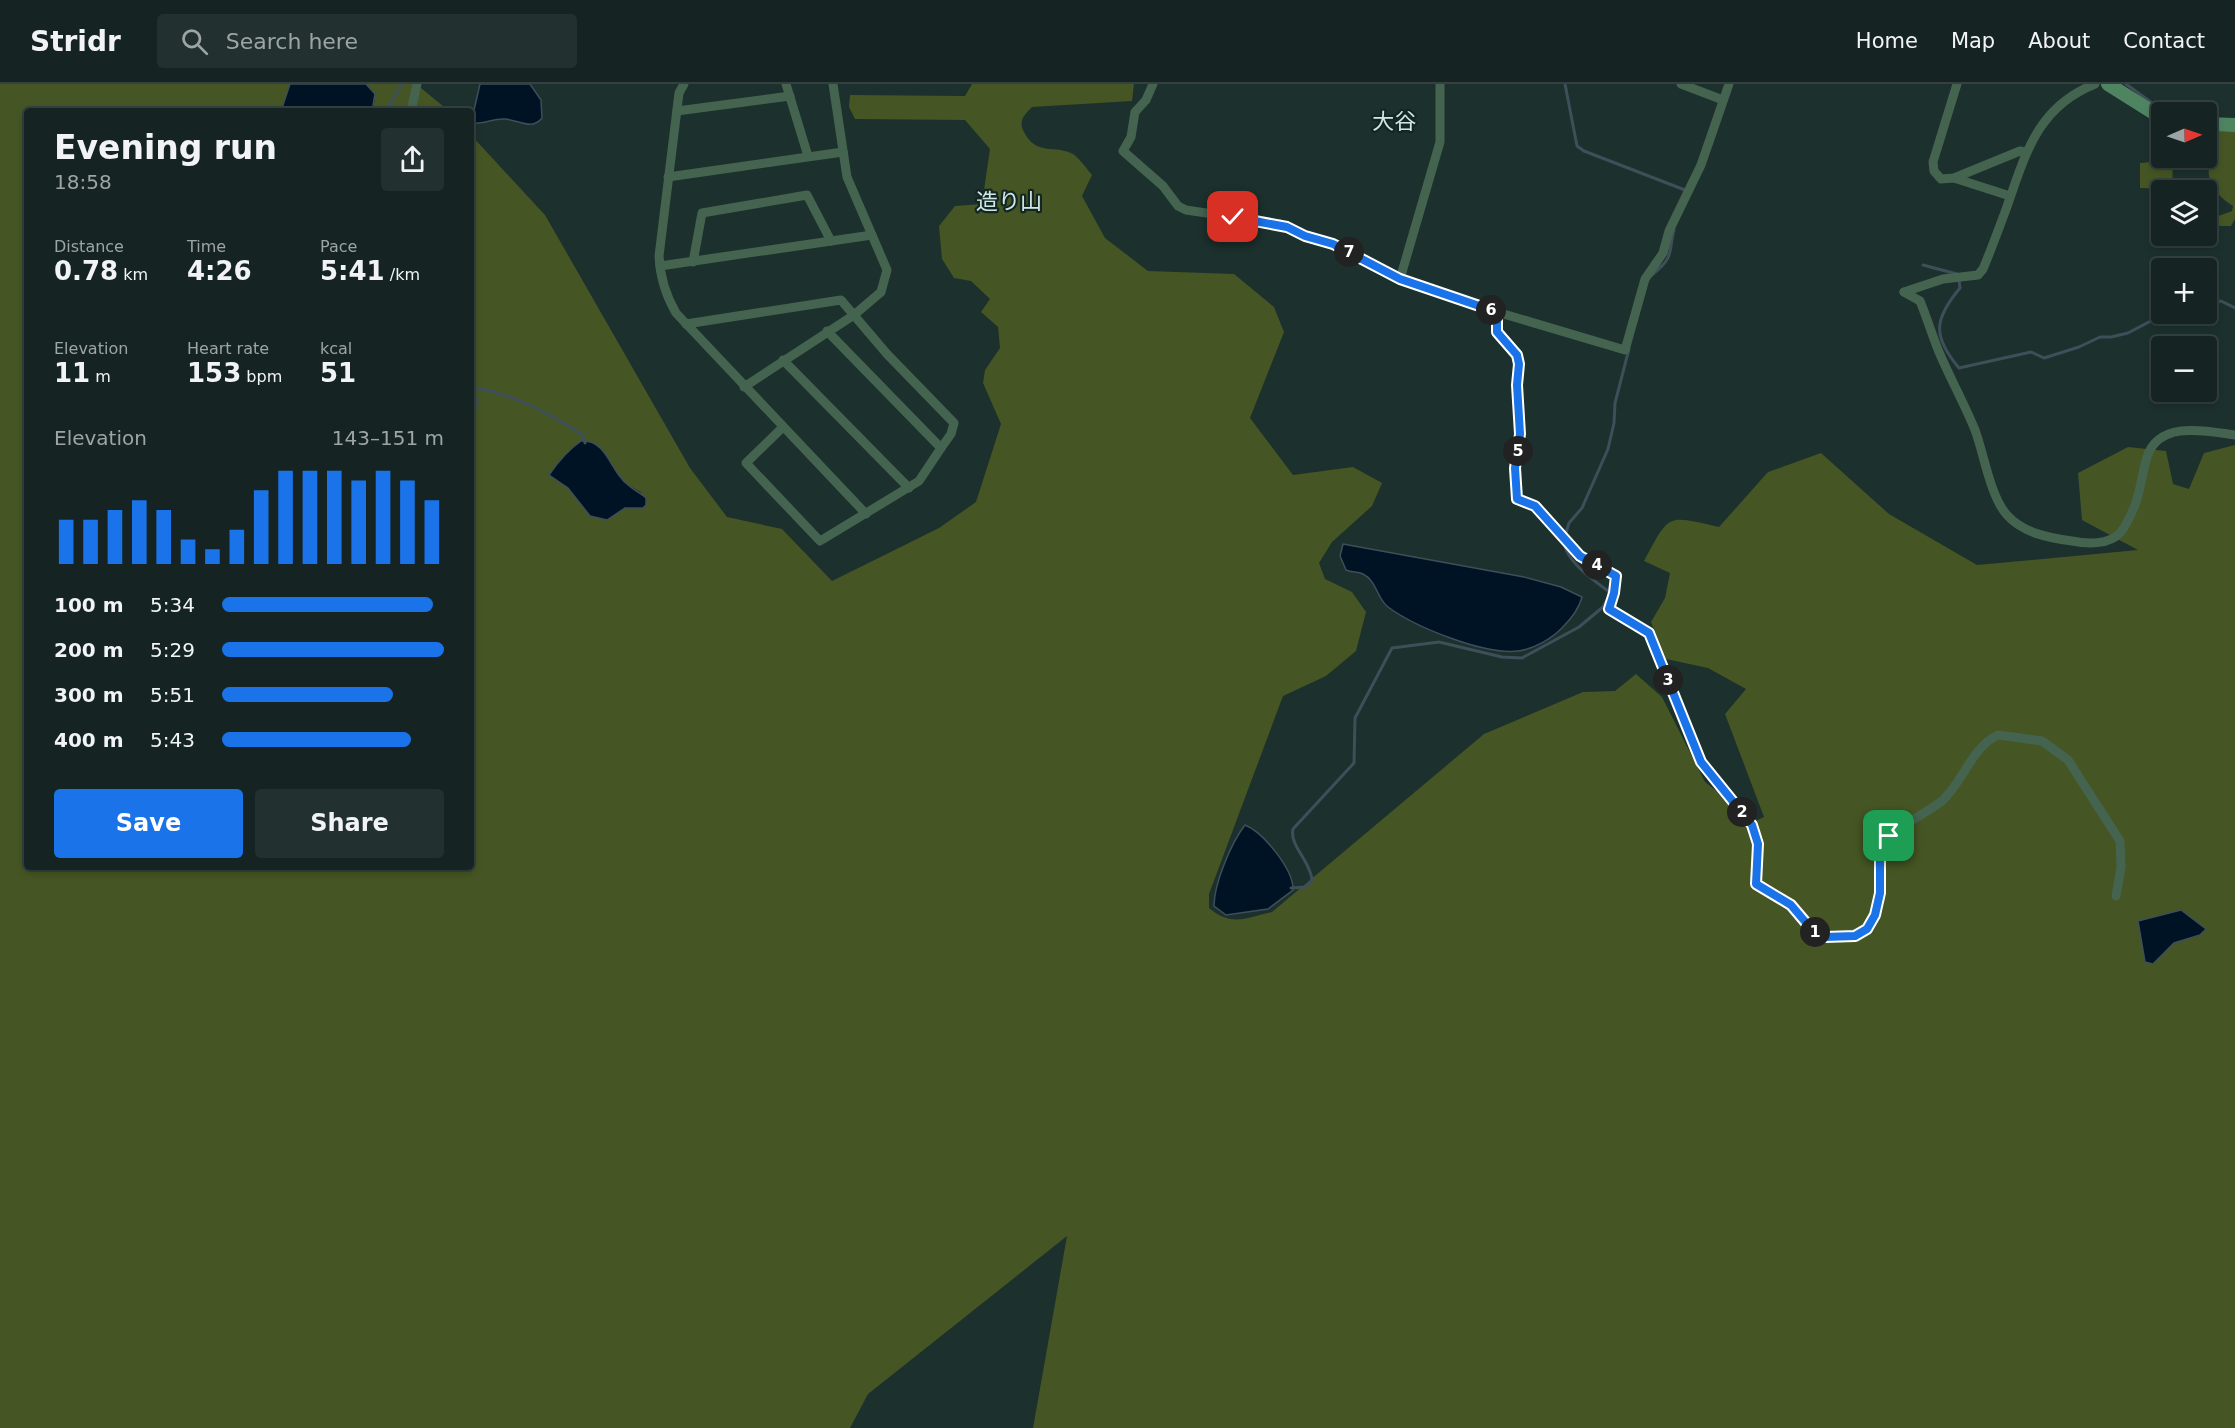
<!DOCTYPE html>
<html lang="en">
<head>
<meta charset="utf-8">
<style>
	:root { --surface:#152422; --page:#22302f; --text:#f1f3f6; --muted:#9da4a5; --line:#344140; --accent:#1a73e8 }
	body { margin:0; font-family:"DejaVu Sans","Noto Sans JP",sans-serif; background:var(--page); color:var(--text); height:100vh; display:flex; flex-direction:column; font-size:22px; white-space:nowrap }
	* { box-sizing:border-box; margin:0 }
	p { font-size:20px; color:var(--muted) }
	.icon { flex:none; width:33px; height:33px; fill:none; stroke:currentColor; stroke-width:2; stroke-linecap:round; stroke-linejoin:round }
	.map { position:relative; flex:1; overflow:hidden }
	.drawer { position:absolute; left:24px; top:24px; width:450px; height:762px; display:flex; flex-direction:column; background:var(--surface); border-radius:6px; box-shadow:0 3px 9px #0003,0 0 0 2px var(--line) }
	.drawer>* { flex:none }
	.needle { width:39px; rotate:88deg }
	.controls { position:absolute; left:2151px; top:18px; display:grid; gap:12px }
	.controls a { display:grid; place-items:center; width:66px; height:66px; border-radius:6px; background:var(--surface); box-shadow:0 3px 9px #0003,0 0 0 2px var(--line); font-size:30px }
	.pin { position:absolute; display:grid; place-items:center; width:51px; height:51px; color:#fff; margin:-26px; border-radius:12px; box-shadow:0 3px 9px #0006 }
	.km { position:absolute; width:30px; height:30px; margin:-15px; border-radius:50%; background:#222; color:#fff; font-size:16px; line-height:30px; text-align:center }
	.round { display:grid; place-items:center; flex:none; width:63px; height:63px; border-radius:6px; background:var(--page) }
	.headline { display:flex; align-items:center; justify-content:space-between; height:102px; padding:0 30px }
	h1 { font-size:33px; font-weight:700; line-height:45px }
	.stats { display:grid; grid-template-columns:repeat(3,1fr); gap:9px; height:102px; padding:6px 30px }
	.stats div { display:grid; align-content:center }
	.stats b { font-size:26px; font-weight:700 }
	.stats small { font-size:16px; font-weight:400 }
	.stats p { font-size:16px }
	.chart { height:168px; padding:12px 30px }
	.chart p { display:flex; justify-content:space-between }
	.chart svg { width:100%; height:108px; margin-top:6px; stroke:var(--accent); stroke-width:6 }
	.cta { display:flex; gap:12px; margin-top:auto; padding:12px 30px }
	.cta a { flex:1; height:69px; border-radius:6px; background:var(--accent); color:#fff; font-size:24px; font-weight:700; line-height:69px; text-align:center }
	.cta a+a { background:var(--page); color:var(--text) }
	ul { padding:0 30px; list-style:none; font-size:20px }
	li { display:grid; grid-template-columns:96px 72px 1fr; align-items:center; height:45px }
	li i { height:15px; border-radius:8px; background:var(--accent) }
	header { display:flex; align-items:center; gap:36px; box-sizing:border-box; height:84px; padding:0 30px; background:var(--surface); border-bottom:2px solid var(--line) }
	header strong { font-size:28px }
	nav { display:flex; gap:33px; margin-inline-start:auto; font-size:21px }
	.search { width:420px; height:54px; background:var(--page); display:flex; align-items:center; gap:15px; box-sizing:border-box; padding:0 21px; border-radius:6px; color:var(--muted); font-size:22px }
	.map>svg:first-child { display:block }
</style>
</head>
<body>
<header>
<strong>Stridr</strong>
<div class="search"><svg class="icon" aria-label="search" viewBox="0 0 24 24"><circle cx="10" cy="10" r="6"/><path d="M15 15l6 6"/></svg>Search here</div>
<nav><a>Home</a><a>Map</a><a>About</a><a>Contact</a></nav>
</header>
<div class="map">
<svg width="2235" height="1344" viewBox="0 0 2235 1344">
	<rect width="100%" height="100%" fill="#1c302d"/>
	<g fill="#455523" fill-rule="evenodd">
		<path d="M0 0H290L281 27H27V783H471V51L545 131 690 384 727 433 782 445 832 497 939 444 976 418 1001 340 983 299 985 286 1000 264 998 243 981 228 990 215 971 197 954 194 942 175 939 142 955 122 982 120 990 65 965 36 855 35 849 23 850 11 965 12 972 0H1134L1132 17 1032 23C1024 31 1018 37 1024 48 1037 73 1055 60 1073 70 1080 75 1087 85 1092 91L1082 112 1105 154 1148 187 1234 190 1274 223 1284 248 1250 334 1293 391 1353 383 1382 399 1372 422 1332 458 1319 479 1325 495 1352 508 1366 528 1356 567 1326 592 1283 612 1209 810V824C1232 843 1245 834 1272 828L1484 650 1583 608 1615 607 1636 590 1662 613 1705 698 1726 714 1746 741 1764 733 1725 630 1746 605 1708 584 1666 575 1651 538 1665 514 1670 489 1644 477C1670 429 1666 431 1719 443L1768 388 1821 369 1889 430 1977 481 2138 466 2082 436 2078 389 2128 363 2166 367 2173 400 2189 405 2204 369 2235 361V1344H1033L1067 1152 868 1310 850 1344H0ZM581 357 626 400 641 408 643 424H625L613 432H590L568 404 550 391 568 368Z"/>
		<path d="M366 0H416L449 27H372L375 16Z"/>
		<path d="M2235 47V135L2231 142H2217L2213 134 2232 127 2233 122C2199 100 2209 84 2214 48Z"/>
		<path d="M2173 76 2172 105 2140 104V79Z"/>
	</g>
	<g fill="#001324" stroke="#3e4f5a" stroke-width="1.5">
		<path d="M290 0H366L375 10 372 27H281Z"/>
		<path d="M480 0H530L541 16 542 34C532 47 519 36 505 35 494 34 481 41 471 39Z"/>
		<path d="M581 357C607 355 610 387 627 400 633 406 640 408 646 414V421L643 424H625L607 436 590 432 568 404 549 391C558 378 568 366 581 357Z"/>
		<path d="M1343 460 1524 493 1561 503 1582 513C1579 525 1571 535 1562 544 1551 555 1534 565 1518 567 1484 571 1415 543 1388 523 1377 515 1377 497 1363 490 1358 487 1352 489 1346 486L1340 472Z"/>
		<path d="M1245 741C1263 748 1294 786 1293 806L1268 825 1226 831 1214 822C1214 800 1231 759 1245 741Z"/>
		<path d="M2181 826 2206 845 2200 851 2174 859 2153 880 2145 878 2138 837Z"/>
	</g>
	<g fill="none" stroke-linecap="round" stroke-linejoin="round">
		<g stroke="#3e4f5a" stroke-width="3">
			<path d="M1565 0 1577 62 1584 67 1685 106"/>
			<path d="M2126 0 2163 27"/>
			<path d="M386 27 402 0"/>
			<path d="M1923 181 1957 190"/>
			<path d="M1652 191C1675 172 1668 170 1674 146"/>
			<path d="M1959 196 1960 204C1934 235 1932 252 1959 284L2031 268 2044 274 2079 263 2100 253H2111L2128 249 2164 230"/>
			<path d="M2206 219 2221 217 2235 224"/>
			<path d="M471 299 477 318 471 340"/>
			<path d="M474 304C513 309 550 330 583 351L585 359"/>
			<path d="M1565 452 1569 439 1582 424 1608 365 1614 339 1615 319 1629 265"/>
			<path d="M1291 804 1306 803 1312 796C1311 778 1289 761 1293 745L1354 679 1355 634 1392 564 1439 558 1502 573 1522 574 1579 543 1603 523 1610 510 1608 507C1592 495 1568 479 1564 459"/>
		</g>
		<g stroke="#44644f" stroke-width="9">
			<path d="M684 0 679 9 659 172C660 193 665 210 676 229L866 430"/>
			<path d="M786 0 808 72"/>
			<path d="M1153 0 1146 16 1135 28 1131 53 1123 67 1163 102 1178 122 1186 126 1280 140 1305 152 1333 160 1400 195 1497 228 1625 266 1645 195 1663 169 1669 147 1701 81 1729 0"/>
			<path d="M1681 0 1723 16"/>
			<path d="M1957 0 1933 78 1934 87 1941 95 1954 94 2020 67 2025 68"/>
			<path d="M411 27 417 0"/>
			<path d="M677 27 790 12"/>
			<path d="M668 93 843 68"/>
			<path d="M1954 94 2010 112"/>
			<path d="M693 178 702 129 807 111 831 157"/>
			<path d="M660 182 872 151"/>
			<path d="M1400 195 1440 58V0"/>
			<path d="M1904 208 1920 217C1927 234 1932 251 1939 268 1950 294 1964 319 1975 346 1984 370 1990 412 2007 431 2023 449 2049 454 2072 457 2087 460 2109 461 2120 449 2127 441 2131 431 2135 421 2141 405 2142 389 2147 373 2159 336 2206 347 2235 351"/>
			<path d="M1904 208 1943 195 1978 191 1983 185C1991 166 1998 147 2005 128 2025 73 2035 24 2095 0"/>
			<path d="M1497 228V248L1517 271 1519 280 1517 301 1520 350 1515 384 1517 415 1535 422 1580 472 1616 492 1614 509 1609 525 1649 549 1701 678 1752 741 1758 760 1756 799C1767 807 1780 811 1790 821 1799 829 1805 842 1814 848 1821 853 1828 853 1836 852 1865 851 1872 844 1878 816 1882 799 1875 778 1883 762 1891 744 1927 730 1943 716 1964 696 1972 663 1998 651L2042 657 2068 676 2120 757 2121 783 2116 812"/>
			<path d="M686 240 841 216 887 270 954 339 951 350 941 364"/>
			<path d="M783 276 909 404"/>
			<path d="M744 303 854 231 881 208 887 186 847 93 833 0"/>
			<path d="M782 344 746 379 820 457 919 397 941 364 827 247"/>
		</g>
		<g stroke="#4f8461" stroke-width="14">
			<path d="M2108 0 2162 34"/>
			<path d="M2206 40 2235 41"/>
		</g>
	</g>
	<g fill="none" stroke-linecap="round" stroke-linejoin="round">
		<defs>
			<path id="route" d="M1233 133 1287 143 1305 152 1333 160 1400 195 1497 228V248L1517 271 1519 280 1517 301 1520 350 1515 384 1517 415 1535 422 1580 472 1616 492 1614 509 1609 525 1649 549 1701 678 1752 741 1758 760 1756 800 1791 821 1813 847 1825 853 1855 852 1867 845 1875 831 1880 809V768L1889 752"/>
		</defs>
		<use href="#route" stroke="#fff" stroke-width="12"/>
		<use href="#route" stroke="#1a73e8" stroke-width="8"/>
	</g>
	<g text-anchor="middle" stroke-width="4.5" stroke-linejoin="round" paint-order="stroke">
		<g font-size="22" fill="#d0e8e4" stroke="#132623">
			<text x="1394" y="45">大谷</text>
			<text x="1009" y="125">造り山</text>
		</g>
	</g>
</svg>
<div class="controls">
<a><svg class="needle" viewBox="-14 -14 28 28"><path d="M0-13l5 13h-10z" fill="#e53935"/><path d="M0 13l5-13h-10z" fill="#9da4a5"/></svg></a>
<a><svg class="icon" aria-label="layers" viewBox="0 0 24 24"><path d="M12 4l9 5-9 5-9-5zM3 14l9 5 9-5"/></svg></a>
<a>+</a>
<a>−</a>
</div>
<div class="pin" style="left:1889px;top:752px;background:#1e9e55"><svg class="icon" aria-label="arrive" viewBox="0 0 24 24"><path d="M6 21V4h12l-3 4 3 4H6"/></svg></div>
<div class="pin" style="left:1233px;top:133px;background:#d93025"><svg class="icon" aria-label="check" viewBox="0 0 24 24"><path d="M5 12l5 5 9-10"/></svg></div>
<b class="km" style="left:1815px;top:848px">1</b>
<b class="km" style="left:1742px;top:728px">2</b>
<b class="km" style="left:1668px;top:596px">3</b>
<b class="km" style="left:1597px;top:481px">4</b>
<b class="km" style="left:1518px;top:367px">5</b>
<b class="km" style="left:1491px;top:226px">6</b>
<b class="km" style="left:1349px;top:168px">7</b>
<section class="drawer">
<div class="headline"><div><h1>Evening run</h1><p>18:58</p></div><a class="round"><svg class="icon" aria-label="share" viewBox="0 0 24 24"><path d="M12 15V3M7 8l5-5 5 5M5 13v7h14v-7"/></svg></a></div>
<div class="stats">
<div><p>Distance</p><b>0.78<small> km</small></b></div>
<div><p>Time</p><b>4:26</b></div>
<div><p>Pace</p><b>5:41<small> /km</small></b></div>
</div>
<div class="stats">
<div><p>Elevation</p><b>11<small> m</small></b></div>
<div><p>Heart rate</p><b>153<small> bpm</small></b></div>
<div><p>kcal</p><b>51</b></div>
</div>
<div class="chart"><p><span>Elevation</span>143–151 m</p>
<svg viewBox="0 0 160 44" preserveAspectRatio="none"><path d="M5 44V26M15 44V26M25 44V22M35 44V18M45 44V22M55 44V34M65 44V38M75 44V30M85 44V14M95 44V6M105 44V6M115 44V6M125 44V10M135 44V6M145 44V10M155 44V18"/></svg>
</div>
<ul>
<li><b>100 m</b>5:34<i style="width:95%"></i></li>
<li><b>200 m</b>5:29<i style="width:100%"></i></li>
<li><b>300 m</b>5:51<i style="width:77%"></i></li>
<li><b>400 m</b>5:43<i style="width:85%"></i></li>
</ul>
<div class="cta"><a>Save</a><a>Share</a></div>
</section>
</div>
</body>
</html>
